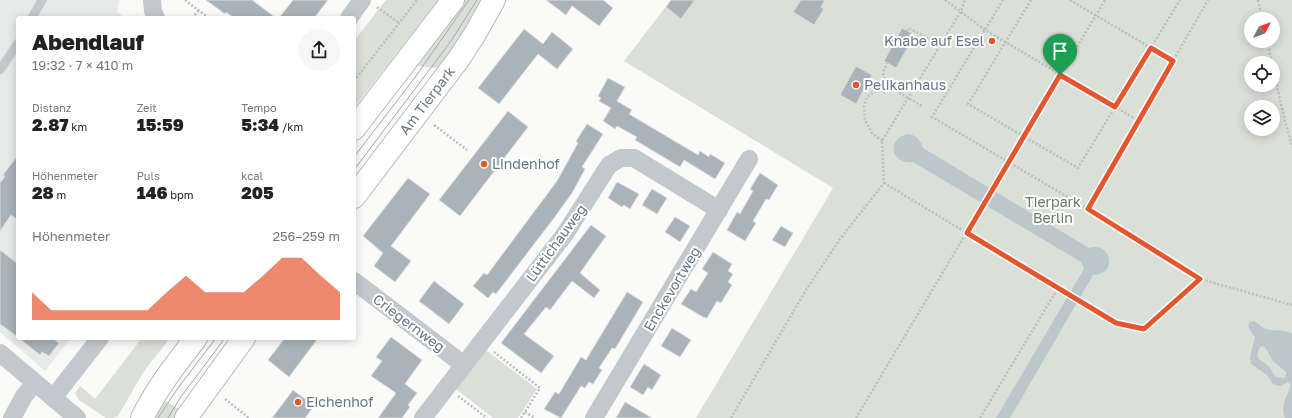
<!DOCTYPE html>
<html lang="de">
<head>
<meta charset="utf-8">
<style>
	:root { --surface:#fff; --page:#f6f6f6; --text:#222; --muted:#767676; --accent:#e4572e }
	body { margin:0; font-family:"Golos Text",sans-serif; background:var(--page); color:var(--text); height:100vh; display:flex; flex-direction:column; font-size:15px; white-space:nowrap }
	* { box-sizing:border-box; margin:0 }
	p { font-size:13px; color:var(--muted) }
	.icon { flex:none; width:22px; height:22px; fill:none; stroke:currentColor; stroke-width:2; stroke-linecap:round; stroke-linejoin:round }
	.map { position:relative; flex:1; overflow:hidden }
	.details { position:absolute; left:16px; top:16px; width:340px; height:324px; display:flex; flex-direction:column; background:var(--surface); border-radius:4px; box-shadow:0 2px 10px #0003 }
	.details>* { flex:none }
	.needle { width:26px; rotate:49deg }
	.fabs { position:absolute; left:1244px; top:12px; display:grid; gap:8px }
	.fabs a { display:grid; place-items:center; width:36px; height:36px; border-radius:50%; background:var(--surface); box-shadow:0 2px 10px #0003; font-size:20px }
	.pin { position:absolute; display:grid; place-items:center; width:34px; height:34px; color:#fff; margin:-41px -17px; border-radius:50% 50% 50% 0; rotate:-45deg; box-shadow:0 0 4px #0007 }
	.pin .icon { rotate:45deg }
	.round { display:grid; place-items:center; flex:none; width:42px; height:42px; border-radius:21px; background:var(--page) }
	.overview { display:flex; align-items:center; justify-content:space-between; height:68px; padding:0 16px }
	h1 { font-size:22px; font-weight:800; line-height:30px }
	.figures { display:grid; grid-template-columns:repeat(3,1fr); gap:6px; height:68px; padding:4px 16px }
	.figures div { display:grid; align-content:center }
	.figures b { font-size:17px; font-weight:800 }
	.figures small { font-size:11px; font-weight:400 }
	.figures p { font-size:11px }
	.chart { height:112px; padding:8px 16px }
	.chart p { display:flex; justify-content:space-between }
	.chart svg { width:100%; height:72px; margin-top:4px; fill:var(--accent); opacity:.7 }
	.map>svg:first-child { display:block }
</style>
</head>
<body>
<div class="map">
<svg width="1292" height="418" viewBox="0 0 1292 418">
	<rect width="100%" height="100%" fill="#fafaf8"/>
	<path fill="#e8e9e9" d="M0 0H119L117 12 125 18H18V338H71L45 371 0 332Z"/>
	<g fill="#dadfd7" fill-rule="evenodd">
		<path d="M386 0H438L354 108V41Z"/>
		<path d="M461 0H486L444 69 412 65Z"/>
		<path d="M671 0H1292V418H696L833 188 624 61ZM1251 19H1273V41H1251ZM1251 63H1273V85H1251ZM1251 107H1273V129H1251Z"/>
		<path d="M142 338H170L144 371 118 416 113 418H106L79 400 75 393 80 386 95 399Z"/>
		<path d="M486 350 537 389 518 418H493L456 389Z"/>
		<path d="M160 398 183 411 178 418H149Z"/>
	</g>
	<g fill="#bbc7cb" fill-rule="evenodd">
		<path d="M907 134C916 135 920 139 923 148L1089 248C1112 241 1118 275 1093 275L1010 418H996L1084 269 1081 262 913 162C891 165 886 140 907 134Z"/>
		<path d="M1252 321C1259 322 1261 328 1266 329 1276 332 1283 328 1292 334V418H1285C1280 406 1287 396 1291 385L1288 382 1280 386 1273 384 1267 375 1251 364 1250 357 1255 337C1253 332 1247 330 1249 323ZM1263 346 1267 350 1272 360 1286 372V375L1284 378 1276 377C1273 373 1270 368 1266 364 1257 358 1255 358 1260 347Z"/>
	</g>
	<g fill="#aab3b9" stroke="#dcdcda">
		<path d="M206 0H252L276 18H234L226 12 225 14Z"/>
		<path d="M293 0H328L314 18H279Z"/>
		<path d="M546 0H603L613 8 599 26 572 6 566 15Z"/>
		<path d="M671 0H695L681 19 666 7Z"/>
		<path d="M801 0H825L821 7 824 9 814 25 793 12Z"/>
		<path d="M902 28 915 35 896 68 884 61Z"/>
		<path d="M524 29 543 44 552 32 573 49 557 69 538 54 499 104 478 88Z"/>
		<path d="M856 66 872 75 856 104 840 95Z"/>
		<path d="M608 78 625 87 617 101 632 110 629 114 698 155 700 151 709 157 710 154 725 163 715 179 684 160 680 167 635 140 637 137 617 126 615 129 603 121 611 108 599 101 601 98 598 96Z"/>
		<path d="M508 111 528 127 460 216 439 200Z"/>
		<path d="M587 124 603 134 582 167 585 169 572 193 554 218 496 294 493 292 488 298 473 286 484 273 487 275 557 181 578 143 576 141Z"/>
		<path d="M18 155V220L11 215 0 231V183L5 176 3 175Z"/>
		<path d="M760 173 778 185 769 200 766 199 753 221 756 223 745 241 727 230 737 212 740 214 753 191 750 189Z"/>
		<path d="M408 178 430 194 391 246 411 261 395 282 374 266 383 253 363 236Z"/>
		<path d="M617 182 639 194 630 209 624 205 622 207 608 198Z"/>
		<path d="M652 189 667 198 657 214 642 205Z"/>
		<path d="M675 217 690 226 680 242 665 232Z"/>
		<path d="M591 225 606 236 580 273 600 290 594 298 572 281 550 310 546 307 524 334 554 356 541 373 501 343Z"/>
		<path d="M781 226 793 233 785 247 772 240Z"/>
		<path d="M0 250 18 264V337L0 324Z"/>
		<path d="M713 252 732 264 728 271 733 274 728 282 732 285 721 303 717 301 707 318 703 317 681 304 691 289 696 292 708 273 702 269Z"/>
		<path d="M434 281 464 304 449 324 419 301Z"/>
		<path d="M627 292 643 302 615 349 612 348 599 368 602 370 593 384 589 382 585 388 581 386 561 418 544 409 555 392 559 394 581 357 586 360Z"/>
		<path d="M672 328 691 340 680 357 661 346Z"/>
		<path d="M391 337 422 360 405 384 417 393 408 405 410 407 402 418H378L396 393 371 376 382 361 376 357Z"/>
		<path d="M19 338H52L59 343 49 356 42 352 40 355Z"/>
		<path d="M285 338H318L289 377 268 360Z"/>
		<path d="M644 364 661 375 652 390 648 387 643 395 630 387Z"/>
		<path d="M293 390 314 406 305 418H272Z"/>
		<path d="M625 402 652 418H616Z"/>
	</g>
	<g fill="none" stroke-linecap="round" stroke-linejoin="round">
		<defs>
			<g id="secondary">
				<path d="M354 129 453 0"/>
				<path id="s1" d="M354 197 458 60 475 34 494 0"/>
				<path d="M142 418C157 388 175 365 196 338"/>
				<path d="M186 418 244 338"/>
			</g>
		</defs>
		<use href="#secondary" stroke="#b3babf" stroke-width="24"/>
		<g stroke="#bbbfc2" stroke-width="2.5" stroke-dasharray="2 2" stroke-linecap="butt">
			<path d="M185 0 209 18"/>
			<path d="M945 0 985 30 1139 121"/>
			<path d="M1003 0 932 117 1088 209 1200 279 1292 305"/>
			<path d="M1031 0 968 104 1078 168 1180 0"/>
			<path d="M1070 0 1173 61"/>
			<path d="M1258 0 1262 19"/>
			<path d="M377 7 399 23"/>
			<path d="M192 18 199 10"/>
			<path d="M907 31 909 28 940 45"/>
			<path d="M1267 41 1272 63"/>
			<path d="M1273 69 1285 121 1292 146"/>
			<path d="M354 81 417 0"/>
			<path d="M886 87 883 72 887 63"/>
			<path d="M434 125 467 150"/>
			<path d="M882 141 872 133 865 120 864 106 867 97 880 87 891 88 922 106"/>
			<path d="M884 183 1116 323 1144 329 1200 279"/>
			<path d="M1088 209 1208 0"/>
			<path d="M494 352 540 388 521 418"/>
			<path d="M458 396 487 418"/>
			<path d="M225 399 249 418"/>
			<path d="M525 412 535 418"/>
			<path d="M731 418 806 290 840 239 884 183 882 141 961 11 965 0"/>
			<path d="M856 418 1105 0"/>
			<path d="M980 418 1058 288"/>
		</g>
		<g stroke="#c3c8cc" stroke-width="9">
			<path d="M32 18 42 0"/>
			<path d="M0 70 18 43"/>
		</g>
		<g stroke="#c3c8cc" stroke-width="18">
			<path d="M152 0 153 11 156 18"/>
			<path d="M349 18 362 0"/>
			<path d="M354 281 464 365"/>
			<path d="M0 353 77 418"/>
			<path d="M53 398 100 338"/>
			<path d="M12 418 24 396 35 383"/>
			<path d="M423 418 565 234 609 165 621 158H634L719 210"/>
			<path d="M594 418 749 159"/>
		</g>
		<use href="#secondary" stroke="#fff" stroke-width="22"/>
		<g stroke="#a2aab0" stroke-width="1">
			<path d="M354 157 416 76 469 0"/>
			<path d="M354 170 451 41 477 0"/>
			<path d="M158 418 178 388 216 338"/>
			<path d="M168 418 180 398 225 338"/>
		</g>
	</g>
	<g fill="none" stroke-linecap="round" stroke-linejoin="round">
		<defs>
			<path id="route" d="M1151 48 1173 61 1088 209 1200 279 1144 329 1116 323 967 233 1060 75 1115 107Z"/>
		</defs>
		<use href="#route" stroke="#fff" stroke-width="8"/>
		<use href="#route" stroke="#e4572e" stroke-width="5"/>
	</g>
	<g fill="#e4572e" stroke="#fff" stroke-width="1.5">
		<circle cx="992" cy="41" r="4"/>
		<circle cx="856" cy="85" r="4"/>
		<circle cx="484" cy="164" r="4"/>
		<circle cx="298" cy="402" r="4"/>
	</g>
	<g text-anchor="middle" stroke-width="4" stroke-linejoin="round" paint-order="stroke">
		<g font-size="14" fill="#657683" stroke="#fff" text-anchor="start">
			<text x="984" y="46" text-anchor="end">Knabe auf Esel</text>
			<text x="864" y="90">Pelikanhaus</text>
			<text x="492" y="169">Lindenhof</text>
			<text x="306" y="407">Eichenhof</text>
		</g>
		<g font-size="14" fill="#657683" stroke="#fff">
			<text dy="5" stroke="none"><textPath href="#s1" startOffset="121">Am Tierpark</textPath></text>
			<text transform="translate(556 243) rotate(-54)" y="5">Lüttichauweg</text>
			<text transform="translate(672 289) rotate(-59)" y="5">Enckevortweg</text>
			<text transform="translate(409 323) rotate(37)" y="5">Criegernweg</text>
		</g>
		<g font-size="14" fill="#687a64" stroke="#fff">
			<text x="1053" y="207">Tierpark<tspan x="1053" dy="16">Berlin</tspan></text>
		</g>
	</g>
</svg>
<div class="fabs">
<a><svg class="needle" viewBox="-14 -14 28 28"><path d="M0-13l5 13h-10z" fill="#e53935"/><path d="M0 13l5-13h-10z" fill="#767676"/></svg></a>
<a><svg class="icon" aria-label="locate" viewBox="0 0 24 24"><circle cx="12" cy="12" r="6"/><path d="M12 2v4M12 18v4M2 12h4M18 12h4"/></svg></a>
<a><svg class="icon" aria-label="layers" viewBox="0 0 24 24"><path d="M12 4l9 5-9 5-9-5zM3 14l9 5 9-5"/></svg></a>
</div>
<div class="pin" style="left:1060px;top:75px;background:#1e9e55"><svg class="icon" aria-label="arrive" viewBox="0 0 24 24"><path d="M6 21V4h12l-3 4 3 4H6"/></svg></div>
<section class="details">
<div class="overview"><div><h1>Abendlauf</h1><p>19:32 · 7 × 410 m</p></div><a class="round"><svg class="icon" aria-label="share" viewBox="0 0 24 24"><path d="M12 15V3M7 8l5-5 5 5M5 13v7h14v-7"/></svg></a></div>
<div class="figures">
<div><p>Distanz</p><b>2.87<small> km</small></b></div>
<div><p>Zeit</p><b>15:59</b></div>
<div><p>Tempo</p><b>5:34<small> /km</small></b></div>
</div>
<div class="figures">
<div><p>Höhenmeter</p><b>28<small> m</small></b></div>
<div><p>Puls</p><b>146<small> bpm</small></b></div>
<div><p>kcal</p><b>205</b></div>
</div>
<div class="chart"><p><span>Höhenmeter</span>256–259 m</p>
<svg viewBox="0 0 160 44" preserveAspectRatio="none"><path d="M0 44V27L10 38L20 38L30 38L40 38L50 38L60 38L70 27L80 17L90 27L100 27L110 27L120 17L130 6L140 6L150 17L160 27V44z"/></svg>
</div>
</section>
</div>
</body>
</html>
